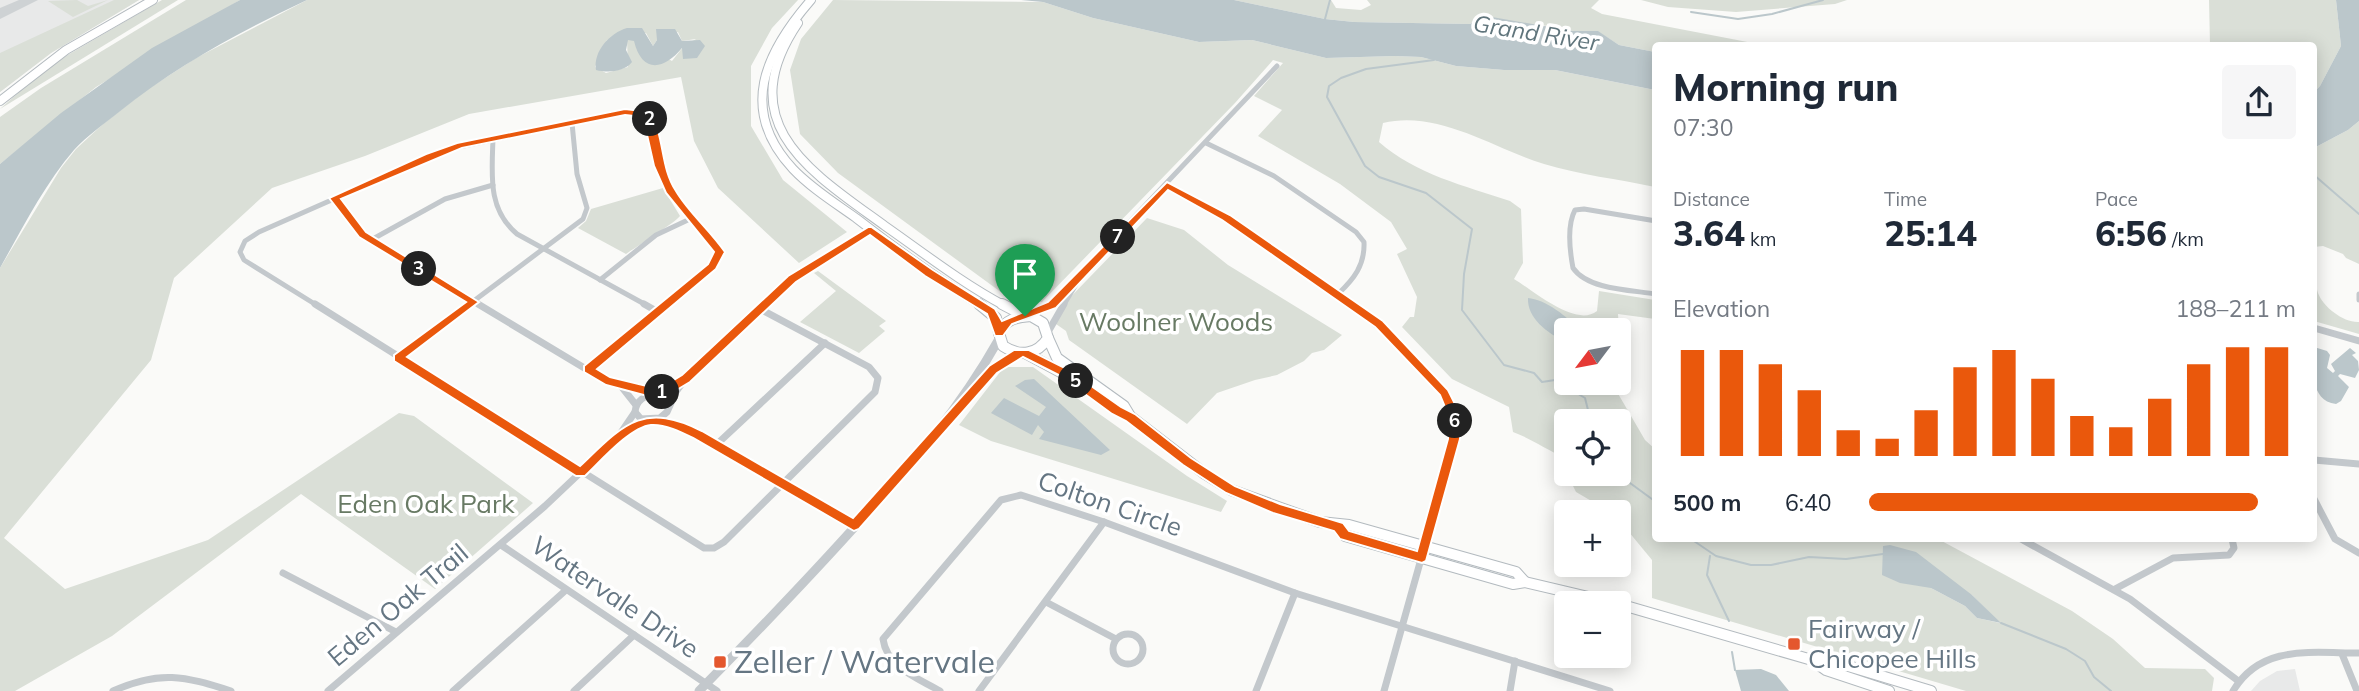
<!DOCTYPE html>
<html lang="en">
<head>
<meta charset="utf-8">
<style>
	:root { --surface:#fff; --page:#f6f6f7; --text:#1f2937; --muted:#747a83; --accent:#ea580c }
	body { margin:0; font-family:Mulish,sans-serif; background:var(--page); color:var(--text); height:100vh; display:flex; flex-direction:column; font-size:26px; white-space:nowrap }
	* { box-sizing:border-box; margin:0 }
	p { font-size:23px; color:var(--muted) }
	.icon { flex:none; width:38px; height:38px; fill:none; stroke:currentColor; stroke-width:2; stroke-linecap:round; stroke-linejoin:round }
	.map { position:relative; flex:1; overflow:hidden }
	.sheet { position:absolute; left:1652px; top:42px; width:665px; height:500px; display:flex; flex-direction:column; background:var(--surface); border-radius:7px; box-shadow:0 4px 18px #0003 }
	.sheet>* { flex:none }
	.needle { width:46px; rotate:238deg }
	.controls { position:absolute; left:1554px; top:318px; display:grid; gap:14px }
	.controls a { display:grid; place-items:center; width:77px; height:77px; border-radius:7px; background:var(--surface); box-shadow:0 4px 18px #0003; font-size:35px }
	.pin { position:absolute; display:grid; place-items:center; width:60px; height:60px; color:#fff; margin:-72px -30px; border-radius:50% 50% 50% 0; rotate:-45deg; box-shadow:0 0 7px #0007 }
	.pin .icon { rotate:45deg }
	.km { position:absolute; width:35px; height:35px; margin:-18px; border-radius:50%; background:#222; color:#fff; font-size:19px; line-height:35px; text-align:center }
	.round { display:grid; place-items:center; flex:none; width:74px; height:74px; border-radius:7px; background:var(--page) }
	.headline { display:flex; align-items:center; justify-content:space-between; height:119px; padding:0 21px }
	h1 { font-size:38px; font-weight:800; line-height:52px }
	.stats { display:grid; grid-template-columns:repeat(3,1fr); gap:10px; height:119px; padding:7px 21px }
	.stats div { display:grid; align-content:center }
	.stats b { font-size:35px; font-weight:800 }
	.stats small { font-size:19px; font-weight:400 }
	.stats p { font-size:19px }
	.chart { height:196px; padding:14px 21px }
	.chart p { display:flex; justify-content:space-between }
	.chart svg { width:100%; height:126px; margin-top:7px; stroke:var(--accent); stroke-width:6 }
	ul { padding:0 21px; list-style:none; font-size:23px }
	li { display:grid; grid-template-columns:112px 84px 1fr; align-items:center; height:52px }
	li i { height:18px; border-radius:9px; background:var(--accent) }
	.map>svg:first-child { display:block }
</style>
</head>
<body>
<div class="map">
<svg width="2359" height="691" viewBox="0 0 2359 691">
	<rect width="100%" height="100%" fill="#fafaf8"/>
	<g fill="#e8e9e9">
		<path d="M0 0H139L51 53 0 92Z"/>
		<path d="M2295 669 2300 691H2251L2260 681 2277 671Z"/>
	</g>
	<g fill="#dadfd7" fill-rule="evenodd">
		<path d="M77 0 88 6 108 0 73 17 48 1Z"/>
		<path d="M114 0H139L51 53 0 92V53Z"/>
		<path d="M162 0H178L0 109 36 77 66 56Z"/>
		<path d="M186 0H240L96 87 0 164V117L41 88Z"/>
		<path d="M307 0H798L772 28 751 66V126L783 180 847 232 799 263 718 188 694 141 681 77 469 114 365 156 272 188 174 278 151 360 4 538 65 589 208 540 399 413 414 416 533 503 435 589 301 494 112 636 15 691H0V268L61 168 76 149 103 124 145 91 196 58ZM678 32 682 41 696 39 683 47 672 61 632 39 627 40 628 67 606 73 595 67 607 40 646 33 653 46 657 40Z"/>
		<path d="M833 0 1043 2 1093 18 1199 42 1252 40 1326 58 1395 56 1421 57 1456 66 1504 70H1555L1655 90V187C1618 179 1580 175 1544 164 1492 148 1439 110 1383 123L1379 142C1415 174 1465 186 1510 201L1521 209 1523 263 1514 279C1534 291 1576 328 1597 311L1599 291 1655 300V319L1618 314 1619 331H1566V383H1616L1613 385 1645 440 1655 449 1656 539H1938L2072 611 2113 639 2145 668 2205 669 2214 678 2212 691H1966L1652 598V560L1619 520V513H1612L1576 492 1567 474H1619V422H1566V470L1564 457C1545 449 1532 439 1513 432L1509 407 1452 379 1402 327 1410 317H1414L1417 297 1397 254 1407 249 1391 222 1340 184 1258 136 1282 110 1254 96 1283 63 1273 60 1235 103 1042 302 1009 298 838 173 800 134 790 70 801 39ZM1931 588 1972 595 2000 623 1977 618 1965 606Z"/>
		<path d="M1234 0H1331L1336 8 1361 10 1371 5 1367 0H1599L1591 8 1602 14 1763 45 1656 46 1655 52 1619 45 1597 31H1573L1548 26 1477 19 1470 24 1354 22 1325 19Z"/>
		<path d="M1641 0H1847L1835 4 1736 12 1668 7Z"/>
		<path d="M2209 0H2336L2341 46 2320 86 2314 92V46L2210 45Z"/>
		<path d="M2359 121V264L2346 258 2343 254 2323 246 2314 247V148L2348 130Z"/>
		<path d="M663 188 680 216C676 222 636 247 626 254L578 228 586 221 591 209Z"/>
		<path d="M1147 218 1184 230 1228 265 1342 335 1324 350 1312 353 1304 361 1277 375 1255 380 1217 393 1187 424 1069 340 1066 331 1056 324 1057 311Z"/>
		<path d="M818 271 886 321 879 326 885 331 859 353 800 322 836 291 814 273Z"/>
		<path d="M2314 276C2319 283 2315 285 2318 293 2323 307 2344 323 2359 322V334L2314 321Z"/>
		<path d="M1004 367H1033L1187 476 1227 501 1221 512 991 441 959 425Z"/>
	</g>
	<g fill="#bbc7cb">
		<path d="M240 0H307C241 31 176 66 119 112 104 124 87 136 74 150 44 185 22 229 0 268V164L61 113 152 48Z"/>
		<path d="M1021 0H1234L1325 19 1354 22 1470 24 1477 19 1492 17 1573 31H1598L1619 45 1655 52V90L1555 70H1504L1456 66 1421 57 1395 56 1326 58 1252 40 1199 42 1093 18 1043 2Z"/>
		<path d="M2336 0H2359V121L2348 130 2314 148V92L2320 86 2341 46Z"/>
		<path d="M627 28H642L653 46 657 40 656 29H675L682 41 700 40 705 46 697 58 683 59 682 48C664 70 642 74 634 41L628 40 626 50 632 62C624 72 608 73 596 70 593 51 610 33 627 28Z"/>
		<path d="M1528 298C1544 299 1570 317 1578 331H1566V342C1547 333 1527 318 1528 298Z"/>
		<path d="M2314 347 2327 351 2330 355 2327 368 2333 373 2335 371 2331 364 2350 348 2356 353 2352 355 2358 361 2359 370 2355 378 2340 374 2338 376 2349 387 2341 401 2336 404C2309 401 2313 366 2314 347Z"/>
		<path d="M1034 379 1110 450 1101 455 1039 439 1044 432 1038 425 1032 435 991 413 1004 398 1039 416 1046 407 1015 386 1025 380Z"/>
		<path d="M1890 545 1916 552 1972 595 2001 623 1977 618 1965 606 1931 588 1900 583 1882 575 1883 546Z"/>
		<path d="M1761 669 1776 675 1789 691H1741L1735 670Z"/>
	</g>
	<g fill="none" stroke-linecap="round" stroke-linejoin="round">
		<g stroke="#bbc7cb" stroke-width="2">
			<path d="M1691 12 1738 19 1772 14 1823 0"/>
			<path d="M1325 19 1330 0"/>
			<path d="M1434 60 1366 69 1341 78 1329 86 1327 97 1365 166 1379 177 1426 193 1472 229 1464 274 1462 310 1504 365 1534 373 1542 382 1555 380 1585 398 1591 422"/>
			<path d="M2314 175 2359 214"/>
			<path d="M1619 469 1630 483 1656 502"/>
			<path d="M1691 539 1716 556 1751 565H1771L1809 557 1846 559 1883 554"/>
			<path d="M1710 556 1707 575 1729 621"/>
			<path d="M2001 623 2066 649 2085 661 2094 677 2111 691"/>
			<path d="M1732 652 1735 670"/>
		</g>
		<path fill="#ced2d4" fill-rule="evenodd" d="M19 0H38L0 19V8Z"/>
		<defs>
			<g id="secondary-far1">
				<path d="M811 0C765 53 738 110 793 169 811 188 835 203 856 218 897 250 938 279 982 306"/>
				<path d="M798 23C730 124 811 172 885 226 925 254 962 283 1005 306"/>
				<path d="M0 101 66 50 153 0"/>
			</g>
			<g id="secondary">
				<path d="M979 304 996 318 999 333"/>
				<path d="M1002 304 1025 316"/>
				<path d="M1031 316 1043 323 1048 338C1037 355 1020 357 1003 346L999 333C1006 319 1016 317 1031 316Z"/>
				<path d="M1048 338 1057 358 1124 406 1130 416"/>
				<path d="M1025 353 1066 375 1131 417 1205 474 1231 490 1320 522 1349 525 1516 572 1525 582"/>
				<path d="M1338 527 1345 536 1513 584 1525 582 1618 604"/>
				<path d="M1619 604 1812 660 1826 670 1889 691"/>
				<path d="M1812 660 1825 659 1931 691"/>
			</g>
		</defs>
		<use href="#secondary-far1" stroke="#b3babf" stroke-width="10"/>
		<use href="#secondary" stroke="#b3babf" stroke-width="12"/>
		<g stroke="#c3c8cc" stroke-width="5">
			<path d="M493 138C492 174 487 209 517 234L648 306"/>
			<path d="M1206 143 1274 176 1356 232 1364 242C1365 265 1354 279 1338 294"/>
			<path d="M1166 186 1226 217 1352 306"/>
			<path d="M334 198 358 230 481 306"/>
			<path d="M1656 221 1584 209 1575 210C1567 225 1570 252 1573 268 1588 290 1632 290 1656 294"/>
			<path d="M371 240 445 199 493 185"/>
			<path d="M600 280 656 235 690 219"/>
			<path d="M2359 294V300"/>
			<path d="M318 306 244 260 240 252 245 241 259 232 445 150 625 112H641L650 119 659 158 673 195 689 218 715 244 719 255 712 266 664 306"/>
			<path d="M467 306 583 219 587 208 577 174 572 123"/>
			<path d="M763 306 792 279 870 230"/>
			<path d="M1050 306 1277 66"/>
			<path d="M1063 306 1077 283"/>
		</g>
		<g stroke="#c3c8cc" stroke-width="7">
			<path d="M315 304 704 548H714L724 542 875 392 878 378 869 367 760 309"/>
			<path d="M478 304 606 381 655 393"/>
			<path d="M644 304 658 312"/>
			<path d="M1350 304C1380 326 1451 386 1455 423 1456 430 1454 438 1453 445L1384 691"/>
			<path d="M1031 316 1052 304"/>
			<path d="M2314 328 2359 341"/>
			<path d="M1048 332 1064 304"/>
			<path d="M398 358 469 304"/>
			<path d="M589 369 666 304"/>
			<path d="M621 386 636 405"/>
			<path d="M655 393 668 397 671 403 667 412 660 418 641 419 635 412C636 400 645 396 655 393Z"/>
			<path d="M661 394 681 381"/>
			<path d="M670 400 686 378 765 304"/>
			<path d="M653 421 682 426 854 525"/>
			<path d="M620 436 646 421"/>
			<path d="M716 445 825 343"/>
			<path d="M2314 460 2359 464"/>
			<path d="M2314 499 2335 539 2359 553"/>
			<path d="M2021 539 2130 599 2237 680"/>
			<path d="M501 545 717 691"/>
			<path d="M283 573 396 632"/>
			<path d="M2115 589 2173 558 2229 555 2234 548 2232 539"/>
			<path d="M1046 602 1116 639"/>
			<circle cx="1128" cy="649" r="15"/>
			<path d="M2342 654 2357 691"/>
			<path d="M113 691C160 670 184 676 231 691"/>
			<path d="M328 691 545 506 618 437 635 412"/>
			<path d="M453 691 566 590"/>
			<path d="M574 691 634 635"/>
			<path d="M940 691C918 678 887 668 883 639L1001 500 1021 495 1104 522 1295 593 1610 691"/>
			<path d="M979 691 1104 522"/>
			<path d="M1256 691 1295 593"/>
			<path d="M1510 691 1515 661"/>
			<path d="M2233 691C2261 644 2311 653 2359 653"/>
		</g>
		<g stroke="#c3c8cc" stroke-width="9">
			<path d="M954 414 998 365 1018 353"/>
			<path d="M699 691C754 635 808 579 860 521 914 461 959 410 999 339"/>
		</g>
		<use href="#secondary-far1" stroke="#fff" stroke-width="8"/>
		<use href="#secondary" stroke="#fff" stroke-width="10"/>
	</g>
	<path fill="#ea580c" stroke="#fff" stroke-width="2" fill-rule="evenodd" d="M625 109 650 112C665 136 660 167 676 191 689 213 710 230 725 252L716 269 597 369 610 377 659 389 682 375 788 276 870 226 933 270 995 309 1002 321 1048 302 1167 182 1230 215 1383 321 1448 390 1459 412 1460 439 1426 561 1422 563 1340 539 1334 531 1273 513 1226 493 1183 465 1126 421 1112 414 1059 375 1023 357 997 373 859 529 854 531 693 438C681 432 665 424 651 425 630 427 600 462 585 476H576L394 361V355L466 302 359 237 329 198 426 154 457 143ZM625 115 643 117 654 166 666 193 714 252 708 264 584 366V372L606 385 655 398 665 397 690 382 796 282 870 235 925 276 987 314 995 336H1003L1012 324 1056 308 1168 190 1222 220 1375 327 1440 395 1447 412 1448 439 1417 551 1349 531 1343 523 1280 504 1235 486 1191 458 1135 414 1121 407 1067 369 1029 350H1014L989 366 853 518 702 431C642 401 623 425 580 466L407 357 479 302 366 232 341 199 462 148Z"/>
	<g fill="#e4572e" stroke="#fff" stroke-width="2.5">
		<rect x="1787" y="637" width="14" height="14" rx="3.5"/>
		<rect x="713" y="655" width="14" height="14" rx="3.5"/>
	</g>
	<g text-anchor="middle" stroke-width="7" stroke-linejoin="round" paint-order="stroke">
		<g font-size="23" font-style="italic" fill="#60757c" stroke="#fff">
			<text transform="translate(1536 33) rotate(9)" y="8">Grand River</text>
		</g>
		<g font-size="26" fill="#687a64" stroke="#fff">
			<text x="1176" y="331">Woolner Woods</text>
			<text x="426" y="513">Eden Oak Park</text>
		</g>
		<g font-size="26" fill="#657683" stroke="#fff">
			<text transform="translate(1110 504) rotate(19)" y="9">Colton Circle</text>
			<text transform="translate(615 597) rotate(34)" y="9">Watervale Drive</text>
			<text transform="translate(398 605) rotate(-40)" y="9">Eden Oak Trail</text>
		</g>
		<g font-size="26" fill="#657683" stroke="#fff" text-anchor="start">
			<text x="1808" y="638">Fairway /<tspan x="1808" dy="30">Chicopee Hills</tspan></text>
		</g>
		<g font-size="32" fill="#657683" stroke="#fff" text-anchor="start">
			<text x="734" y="673">Zeller / Watervale</text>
		</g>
	</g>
</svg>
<div class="controls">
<a><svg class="needle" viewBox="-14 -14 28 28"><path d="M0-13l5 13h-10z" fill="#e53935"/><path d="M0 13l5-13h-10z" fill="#747a83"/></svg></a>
<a><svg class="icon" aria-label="locate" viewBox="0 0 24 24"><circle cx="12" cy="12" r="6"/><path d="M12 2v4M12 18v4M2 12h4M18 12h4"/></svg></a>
<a>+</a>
<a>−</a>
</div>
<div class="pin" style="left:1025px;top:316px;background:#1e9e55"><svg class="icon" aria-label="arrive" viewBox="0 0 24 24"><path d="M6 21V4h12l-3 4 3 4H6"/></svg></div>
<b class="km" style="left:662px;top:392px">1</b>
<b class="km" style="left:650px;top:119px">2</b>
<b class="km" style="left:419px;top:269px">3</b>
<b class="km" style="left:1076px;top:381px">5</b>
<b class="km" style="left:1455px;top:421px">6</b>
<b class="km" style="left:1118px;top:237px">7</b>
<section class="sheet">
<div class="headline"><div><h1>Morning run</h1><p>07:30</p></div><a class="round"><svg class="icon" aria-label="share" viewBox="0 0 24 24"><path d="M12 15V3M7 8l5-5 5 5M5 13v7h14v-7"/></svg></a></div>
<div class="stats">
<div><p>Distance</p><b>3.64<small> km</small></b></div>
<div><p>Time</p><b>25:14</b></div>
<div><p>Pace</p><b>6:56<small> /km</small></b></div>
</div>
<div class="chart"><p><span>Elevation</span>188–211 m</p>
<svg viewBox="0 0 160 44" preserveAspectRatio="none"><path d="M5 44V7M15 44V7M25 44V12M35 44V21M45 44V35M55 44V38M65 44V28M75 44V13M85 44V7M95 44V17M105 44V30M115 44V34M125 44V24M135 44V12M145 44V6M155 44V6"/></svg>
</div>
<ul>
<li><b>500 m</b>6:40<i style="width:91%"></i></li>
</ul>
</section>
</div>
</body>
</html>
